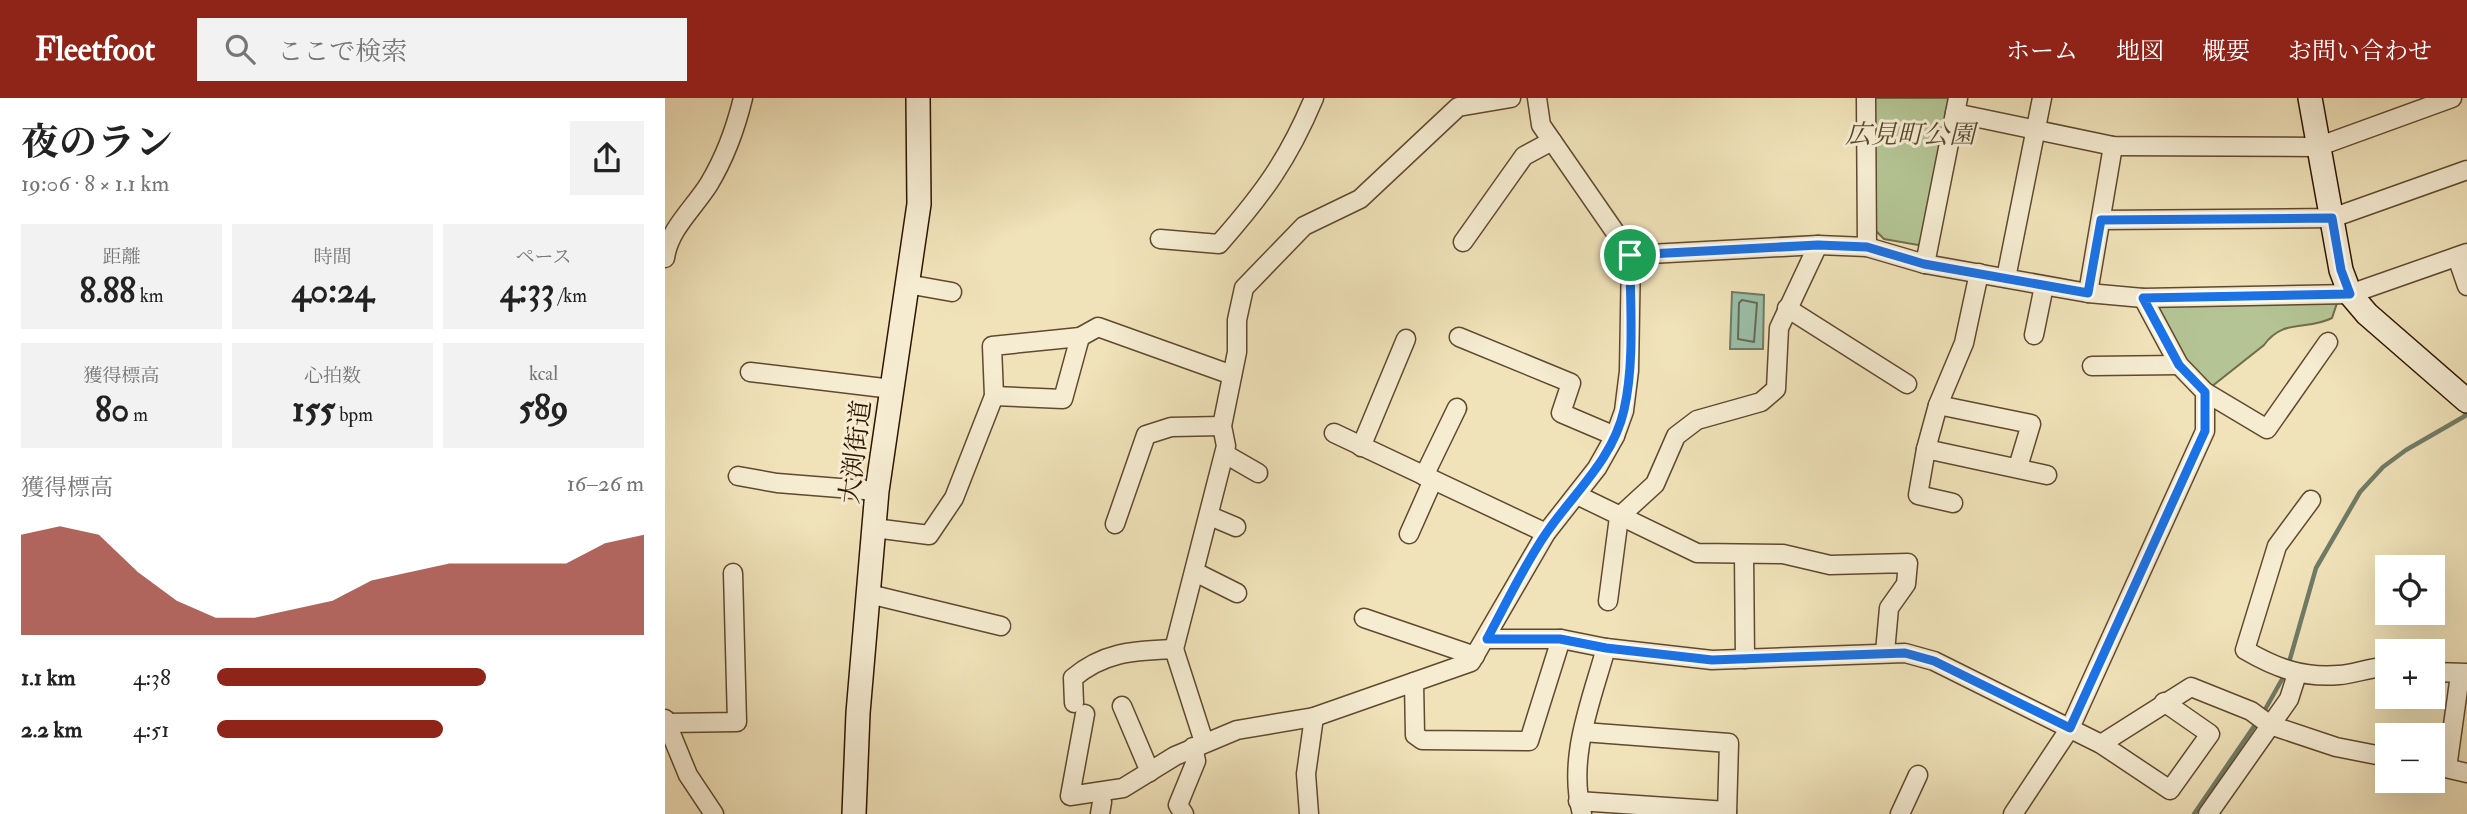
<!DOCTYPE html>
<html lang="ja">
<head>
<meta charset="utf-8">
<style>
	:root { --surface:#fff; --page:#f2f2f2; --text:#222; --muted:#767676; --accent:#8f2418 }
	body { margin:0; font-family:"IM FELL Double Pica","Noto Serif JP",serif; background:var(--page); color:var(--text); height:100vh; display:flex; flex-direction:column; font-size:26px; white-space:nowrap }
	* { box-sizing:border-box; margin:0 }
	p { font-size:23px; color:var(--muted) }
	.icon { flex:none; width:38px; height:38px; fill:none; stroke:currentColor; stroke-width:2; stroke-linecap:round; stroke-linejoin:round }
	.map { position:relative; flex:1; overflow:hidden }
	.drawer { display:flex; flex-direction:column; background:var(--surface); width:665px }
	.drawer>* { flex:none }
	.fabs { position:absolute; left:1710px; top:457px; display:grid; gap:14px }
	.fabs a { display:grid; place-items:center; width:70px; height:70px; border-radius:0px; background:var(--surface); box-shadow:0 7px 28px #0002; font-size:35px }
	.pin { position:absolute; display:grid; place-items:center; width:60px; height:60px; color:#fff; margin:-30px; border:4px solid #fff; border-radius:50%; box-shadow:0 2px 7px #0007 }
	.round { display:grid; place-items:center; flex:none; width:74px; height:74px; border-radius:0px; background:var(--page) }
	.overview { display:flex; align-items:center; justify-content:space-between; height:119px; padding:0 21px }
	h1 { font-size:38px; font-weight:700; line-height:52px }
	.stats { display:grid; grid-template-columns:repeat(3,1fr); gap:10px; height:119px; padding:7px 21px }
	.stats div { display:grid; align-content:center; border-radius:0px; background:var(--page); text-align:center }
	.stats b { font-size:35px; font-weight:700 }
	.stats small { font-size:19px; font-weight:400 }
	.stats p { font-size:19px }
	.chart { height:196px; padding:14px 21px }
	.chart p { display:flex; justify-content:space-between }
	.chart svg { width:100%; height:126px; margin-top:7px; fill:var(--accent); opacity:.7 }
	ul { padding:0 21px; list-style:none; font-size:23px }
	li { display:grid; grid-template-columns:112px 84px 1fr; align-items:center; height:52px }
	li i { height:18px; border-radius:9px; background:var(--accent) }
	header { display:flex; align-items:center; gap:42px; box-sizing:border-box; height:98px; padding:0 35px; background:var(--accent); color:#fff }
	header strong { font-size:33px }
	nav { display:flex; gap:38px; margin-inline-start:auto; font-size:24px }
	.search { width:490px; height:63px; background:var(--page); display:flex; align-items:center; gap:18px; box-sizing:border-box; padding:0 24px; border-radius:0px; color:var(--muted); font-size:26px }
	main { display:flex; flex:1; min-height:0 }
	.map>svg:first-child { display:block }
</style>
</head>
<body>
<header>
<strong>Fleetfoot</strong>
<div class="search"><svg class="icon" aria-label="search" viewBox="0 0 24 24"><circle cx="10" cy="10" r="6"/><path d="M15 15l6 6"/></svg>ここで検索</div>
<nav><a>ホーム</a><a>地図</a><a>概要</a><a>お問い合わせ</a></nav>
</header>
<main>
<section class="drawer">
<div class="overview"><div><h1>夜のラン</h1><p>19:06 · 8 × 1.1 km</p></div><a class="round"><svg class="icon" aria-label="share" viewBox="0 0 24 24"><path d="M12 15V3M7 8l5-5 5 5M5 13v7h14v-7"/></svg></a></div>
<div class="stats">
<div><p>距離</p><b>8.88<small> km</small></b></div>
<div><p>時間</p><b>40:24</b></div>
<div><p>ペース</p><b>4:33<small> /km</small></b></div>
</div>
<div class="stats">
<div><p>獲得標高</p><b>80<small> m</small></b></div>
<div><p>心拍数</p><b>155<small> bpm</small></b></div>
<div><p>kcal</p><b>589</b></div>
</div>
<div class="chart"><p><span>獲得標高</span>16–26 m</p>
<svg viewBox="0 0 160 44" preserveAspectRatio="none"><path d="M0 44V9L10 6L20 9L30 22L40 32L50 38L60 38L70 35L80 32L90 25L100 22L110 19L120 19L130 19L140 19L150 12L160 9V44z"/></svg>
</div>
<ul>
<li><b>1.1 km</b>4:38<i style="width:63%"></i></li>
<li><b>2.2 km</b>4:51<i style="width:53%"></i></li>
</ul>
</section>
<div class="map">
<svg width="1802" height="716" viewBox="0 0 1802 716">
	<rect width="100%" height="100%" fill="#f0e2b9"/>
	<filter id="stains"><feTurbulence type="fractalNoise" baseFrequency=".00286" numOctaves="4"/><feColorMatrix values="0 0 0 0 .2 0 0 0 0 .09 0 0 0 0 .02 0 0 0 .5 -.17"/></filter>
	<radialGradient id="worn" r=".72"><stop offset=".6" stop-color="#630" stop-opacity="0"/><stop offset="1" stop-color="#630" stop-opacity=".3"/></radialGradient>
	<g fill="#b4c494" stroke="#726d4a" stroke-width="2">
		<path d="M1210 0H1288L1261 140 1253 147 1219 141 1210 132Z"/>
		<path d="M1654 202 1672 205 1667 220C1642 233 1618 220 1599 247L1546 289 1529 280 1483 204Z"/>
	</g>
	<path fill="#9bbfa9" stroke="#707b65" stroke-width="2" d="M1067 194 1099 197 1098 251H1065Z"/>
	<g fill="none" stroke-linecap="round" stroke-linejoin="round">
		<path stroke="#666a54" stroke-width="2" d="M1077 202 1092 205 1089 244 1073 241 1074 205Z"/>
		<g stroke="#707b65" stroke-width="4.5">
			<path d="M1623 568 1651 470 1695 394 1718 369 1741 352 1800 318V308"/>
			<path d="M1597 617 1620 576"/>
			<path d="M1529 716 1592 624"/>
		</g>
		<defs>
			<g id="street">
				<path d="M1201 0 1202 149"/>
				<path d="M1290 15 1448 48 1652 49 1787 0"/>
				<path d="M1436 122 1667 120 1802 72"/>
				<path d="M495 141 554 146C598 96 623 62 649 0"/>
				<path d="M798 144 859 58 887 43"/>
				<path d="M966 157 1153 147 1202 149 1260 166 1423 195 1478 200 1685 196 1802 155"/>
				<path d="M1792 159 1802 188"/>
				<path d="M0 160C4 131 29 110 44 86 59 61 71 29 78 0"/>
				<path d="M1260 166 1293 0"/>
				<path d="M1341 180 1377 0"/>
				<path d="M242 186 287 194"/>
				<path d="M1423 195 1448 48"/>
				<path d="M1122 210 1242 286"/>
				<path d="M1369 237 1379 188"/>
				<path d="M794 239 906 285 896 315 950 338"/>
				<path d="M1427 268 1514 267"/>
				<path d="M85 274 227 291"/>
				<path d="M1540 294 1602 331 1663 244"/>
				<path d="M329 298 398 301 415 239"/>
				<path d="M1273 307 1366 326 1353 369"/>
				<path d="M669 335 881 435"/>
				<path d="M696 349 741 241"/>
				<path d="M1261 351 1382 377"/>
				<path d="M560 356 593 375"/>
				<path d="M73 378 112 385 212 393"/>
				<path d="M759 378 792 310"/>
				<path d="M912 397 1032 455 1118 456 1165 467 1243 465 1241 486 1224 510 1220 554"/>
				<path d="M1646 402 1612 448 1580 552C1611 570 1637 580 1674 577 1690 576 1705 569 1722 569"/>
				<path d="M1288 405 1253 397 1261 351 1273 307 1299 245 1314 175"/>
				<path d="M545 418 571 429"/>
				<path d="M450 426 481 337 506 329 557 328"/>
				<path d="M209 430 264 437 289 400 329 298 327 248 415 239 433 229 567 277"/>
				<path d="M744 436 768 382"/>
				<path d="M1079 456 1080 561"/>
				<path d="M530 474 572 495"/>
				<path d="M204 496 336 528"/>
				<path d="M943 503 954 419 990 386 1011 338 1032 322 1096 304 1111 291 1114 230 1153 147"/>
				<path d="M699 520 810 558"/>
				<path d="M822 541H896L941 550 1047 562 1240 555 1269 563 1436 646 1505 692 1545 636 1499 604"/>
				<path d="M509 551 561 348 557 328 572 254V222L579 190 639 128 695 101 793 9 846 0"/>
				<path d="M1768 574 1802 575"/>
				<path d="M749 584 750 637 757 642 864 643 896 541"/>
				<path d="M409 605 408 580C440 553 470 553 509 551L539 644"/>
				<path d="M457 608 485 674"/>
				<path d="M420 616 405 698 458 690 510 658 572 632 649 619 806 564 881 435 932 370 950 338 959 313 964 273 966 157 876 27 872 0"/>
				<path d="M0 621 23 677 49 716"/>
				<path d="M2 625 72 624 68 475"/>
				<path d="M918 634 1064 645 1062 716"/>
				<path d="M1436 646 1526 589 1586 613 1605 627 1671 649 1722 659"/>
				<path d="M1768 667 1802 675"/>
				<path d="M1782 670 1795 577"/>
				<path d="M913 703 1062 713"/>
				<path d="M435 716 437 704"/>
				<path d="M519 716 513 707 531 663 528 649"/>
				<path d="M644 716 641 676 649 619"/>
				<path d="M917 716C902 660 926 604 941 550"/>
				<path d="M1235 716 1253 677"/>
				<path d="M1348 716 1405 630 1540 333V294L1514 267 1478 200"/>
				<path d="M1543 716 1624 601 1632 576"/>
			</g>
			<g id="secondary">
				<path d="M1645 0 1676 172 1685 196 1702 216 1802 303"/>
				<path d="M189 716 193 615 212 393 254 106 253 0"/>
			</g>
		</defs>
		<use href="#street" stroke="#60492e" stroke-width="21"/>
		<use href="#secondary" stroke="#301600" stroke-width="26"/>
		<use href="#street" stroke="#f5ecd2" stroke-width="18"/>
		<use href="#secondary" stroke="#f5ecd2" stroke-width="23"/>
	</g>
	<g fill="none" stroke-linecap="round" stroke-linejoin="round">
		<defs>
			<path id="route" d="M1667 120 1676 172 1685 196 1478 200 1514 267 1540 294V333L1405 630 1269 563 1240 555 1047 562 941 550 895 541H822C841 506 859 467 882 434 909 395 948 361 959 312 970 263 965 208 965 157L1153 147 1202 149 1259 166 1423 195 1436 122Z"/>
		</defs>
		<use href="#route" stroke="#fff" stroke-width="14"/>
		<use href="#route" stroke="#1a73e8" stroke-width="9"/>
	</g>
	<g text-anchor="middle" stroke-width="6" stroke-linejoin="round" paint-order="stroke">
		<g font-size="26" font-style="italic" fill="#584a2c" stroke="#f5ecd2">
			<text x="1245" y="45">広見町公園</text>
		</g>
		<g font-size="26" fill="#301600" stroke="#f5ecd2">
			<text transform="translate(190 354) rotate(-83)" y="9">大渕街道</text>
		</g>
	</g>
	<rect width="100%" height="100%" filter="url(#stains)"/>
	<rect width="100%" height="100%" fill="url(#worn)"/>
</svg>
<div class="fabs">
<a><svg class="icon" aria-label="locate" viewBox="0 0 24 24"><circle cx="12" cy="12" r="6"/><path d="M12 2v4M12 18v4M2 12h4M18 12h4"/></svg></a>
<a>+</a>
<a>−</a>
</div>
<div class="pin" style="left:965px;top:157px;background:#1e9e55"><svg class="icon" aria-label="arrive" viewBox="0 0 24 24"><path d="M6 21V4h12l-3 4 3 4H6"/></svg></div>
</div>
</main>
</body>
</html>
